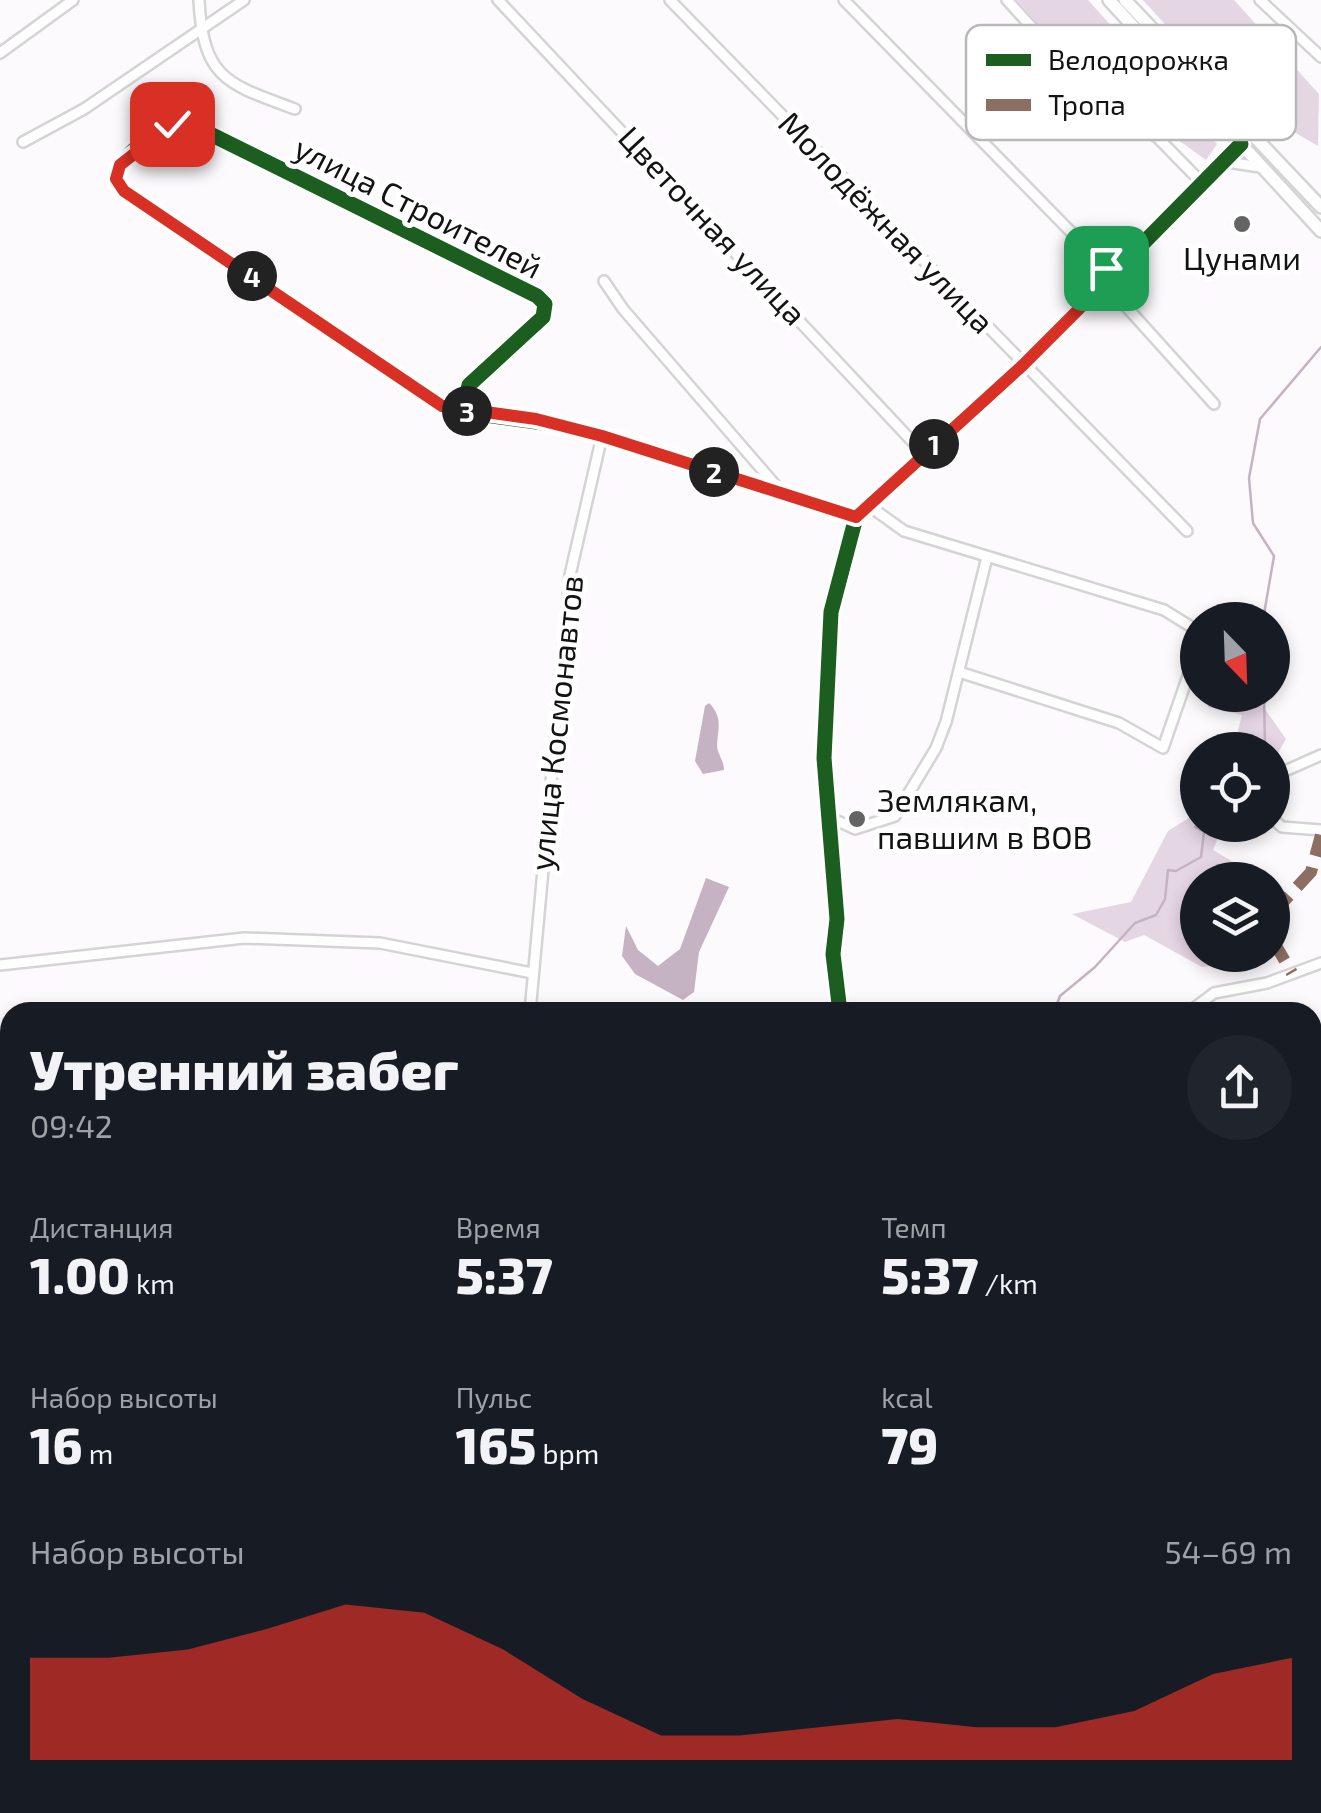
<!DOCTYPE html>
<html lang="ru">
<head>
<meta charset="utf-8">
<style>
	:root { --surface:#171b24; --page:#20242c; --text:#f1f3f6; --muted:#9ea1a6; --accent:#d93025 }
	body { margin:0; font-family:"Exo 2",sans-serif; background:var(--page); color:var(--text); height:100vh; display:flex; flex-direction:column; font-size:38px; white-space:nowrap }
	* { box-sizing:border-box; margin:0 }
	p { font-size:32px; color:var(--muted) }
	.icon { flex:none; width:55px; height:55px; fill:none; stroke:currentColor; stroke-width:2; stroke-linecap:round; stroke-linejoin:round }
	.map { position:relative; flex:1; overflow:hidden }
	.panel { position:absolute; left:0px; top:1002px; width:1322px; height:812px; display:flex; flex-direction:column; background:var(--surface); border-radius:30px 30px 0 0; box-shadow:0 5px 15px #0003 }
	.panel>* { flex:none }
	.needle { width:65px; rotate:157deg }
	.fabs { position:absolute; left:1180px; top:602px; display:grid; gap:20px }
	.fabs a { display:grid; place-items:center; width:110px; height:110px; border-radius:50%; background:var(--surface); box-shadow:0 5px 15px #0003; font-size:50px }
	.pin { position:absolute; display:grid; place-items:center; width:85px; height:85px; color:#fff; margin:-42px; border-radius:20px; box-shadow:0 5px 15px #0006 }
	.km { position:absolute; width:50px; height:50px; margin:-25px; border-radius:50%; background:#222; color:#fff; font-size:28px; line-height:50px; text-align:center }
	.round { display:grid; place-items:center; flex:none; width:105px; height:105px; border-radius:52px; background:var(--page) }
	.headline { display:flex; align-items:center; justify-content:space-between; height:170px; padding:0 30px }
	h1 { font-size:55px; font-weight:800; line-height:75px }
	.figures { display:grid; grid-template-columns:repeat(3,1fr); gap:15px; height:170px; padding:10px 30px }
	.figures div { display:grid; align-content:center }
	.figures b { font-size:50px; font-weight:800 }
	.figures small { font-size:28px; font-weight:400 }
	.figures p { font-size:28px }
	.chart { height:280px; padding:20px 30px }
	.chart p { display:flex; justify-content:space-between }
	.chart svg { width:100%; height:180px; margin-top:10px; fill:var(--accent); opacity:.7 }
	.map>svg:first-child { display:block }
</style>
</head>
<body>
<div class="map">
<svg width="1321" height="1813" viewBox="0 0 1321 1813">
	<rect width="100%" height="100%" fill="#fcfafc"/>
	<path fill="#f8eaf7" d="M10 1627V1805H462L454 1813H0V1639Z"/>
	<g fill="#e5d6e4">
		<path d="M1017 0H1088L1217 144 1206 160 1075 66Z"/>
		<path d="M1143 0H1234L1319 94 1318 146 1228 94Z"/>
		<path d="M1211 695H1255L1286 739 1273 762 1272 750H1233L1242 715 1208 707Z"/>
		<path d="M1197 813 1198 825H1223L1213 850 1235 863 1224 880H1198V955H1213L1216 965 1202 967 1144 935 1125 942 1072 914 1131 902 1168 831Z"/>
	</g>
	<g fill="#c5b3c4">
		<path d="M709 703C723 717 718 728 717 745 717 754 724 760 724 770L703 774 695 761 705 706Z"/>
		<path d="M706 878 729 887 699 952 694 992 683 1000 635 974 622 956 626 926 638 950 658 966 680 949Z"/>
	</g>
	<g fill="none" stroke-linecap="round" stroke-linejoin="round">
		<g stroke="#c5b3c4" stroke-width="2.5">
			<path d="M1263 620 1274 556 1253 523 1249 478 1260 419 1321 347"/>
			<path d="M1264 695 1265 750"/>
			<path d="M1054 1012 1060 996 1095 967 1135 923 1156 915 1165 899 1168 870 1176 871 1201 857 1204 832 1195 827 1198 825"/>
			<path d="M68 1813 75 1805"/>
		</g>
		<defs>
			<g id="minor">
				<path d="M199 0C203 79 227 84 295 109"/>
				<path d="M498 0 924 454"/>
				<path d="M670 0 1187 531"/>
				<path d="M844 0 1113 275"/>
				<path d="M1007 0 1071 70 1159 139 1203 184"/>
				<path d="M1260 0 1321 57"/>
				<path d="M0 53 73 0"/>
				<path d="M23 142 84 109 244 0"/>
				<path d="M1227 162 1260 167"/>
				<path d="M604 281 623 309 784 495"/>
				<path d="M1105 283 1214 404"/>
				<path d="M463 411 469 385 543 317 545 304 537 296 188 123C165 121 117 156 116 179L123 191 442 406C488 419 538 419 585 431 676 454 766 489 856 517"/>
				<path d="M868 505 904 531 1164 610 1198 631"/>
				<path d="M959 672 1119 723 1163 748 1198 647"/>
				<path d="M1272 783 1285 771 1321 755"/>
				<path d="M829 817 855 829 895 816 936 748 946 722 987 557"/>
				<path d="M1272 818 1282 827 1321 830"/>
				<path d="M0 965 244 938 380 943 532 973"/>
				<path d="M530 1012 570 575 602 436"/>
				<path d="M840 1012 833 954 837 919 824 758 831 612 856 517 1023 365 1241 144"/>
				<path d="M1189 1012 1214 993 1267 983 1321 963"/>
				<path d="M1312 1407 1321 1413"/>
				<path d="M1312 1560 1321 1547"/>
				<path d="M1312 1619 1321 1625"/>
				<path d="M1312 1771 1321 1758"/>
				<path d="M608 1805 614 1813"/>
				<path d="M1009 1805 1015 1813"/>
				<path d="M518 1813 525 1805"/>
				<path d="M974 1813 980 1805"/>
				<path d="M1136 1813 1142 1805"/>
				<path d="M1282 1813 1288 1805"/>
			</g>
			<g id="major">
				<path d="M1109 0 1321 231"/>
				<path d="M1125 0 1321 207"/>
			</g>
		</defs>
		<use href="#minor" stroke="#d5d4d5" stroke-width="14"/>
		<use href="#major" stroke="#d5d4d5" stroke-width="16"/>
		<use href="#minor" stroke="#fffeff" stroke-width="9"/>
		<use href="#major" stroke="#fffeff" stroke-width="11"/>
		<g stroke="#8d6e63" stroke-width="12" stroke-dasharray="25 12" stroke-linecap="butt">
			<path d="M1272 914 1311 872 1321 835"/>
			<path d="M1272 939 1292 973"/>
		</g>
		<defs>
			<g id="cycleway">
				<path d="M463 411 469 385 543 317 545 304 537 296 188 123C165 121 117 156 116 179L123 191 442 406C488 419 538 419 585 431 676 454 766 489 856 517"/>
				<path d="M840 1012 833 954 837 919 824 758 831 612 856 517 1023 365 1241 144"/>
			</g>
		</defs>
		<use href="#cycleway" stroke="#fff" stroke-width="21"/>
		<use href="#cycleway" stroke="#1b5e20" stroke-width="15"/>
	</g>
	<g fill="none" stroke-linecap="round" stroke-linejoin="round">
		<defs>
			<path id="route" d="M172 124 120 165 116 179 124 191 442 406 536 419 602 436 856 517 1023 365 1113 275 1106 268"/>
		</defs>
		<use href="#route" stroke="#fff" stroke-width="20"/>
		<use href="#route" stroke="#d93025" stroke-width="12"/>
	</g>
	<g fill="#656465" stroke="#fff" stroke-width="4">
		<circle cx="1242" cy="224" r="10"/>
		<circle cx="857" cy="819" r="10"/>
	</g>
	<g text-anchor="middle" stroke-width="10" stroke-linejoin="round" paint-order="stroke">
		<g font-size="32" fill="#141314" stroke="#fff">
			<text transform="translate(418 208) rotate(27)" y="11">улица Строителей</text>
			<text transform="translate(886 223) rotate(46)" y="11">Молодёжная улица</text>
			<text transform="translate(712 226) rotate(47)" y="11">Цветочная улица</text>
			<text transform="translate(557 723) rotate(-84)" y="11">улица Космонавтов</text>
		</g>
		<g font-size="32" fill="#141314" stroke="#fff">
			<text x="1242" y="270">Цунами</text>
			<text x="877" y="812" text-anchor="start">Землякам,<tspan x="877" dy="37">павшим в ВОВ</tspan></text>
		</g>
	</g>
	<rect x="966" y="25" width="330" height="115" rx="15" fill="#fff" stroke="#b8b8b8" stroke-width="2.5"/>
	<rect x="986" y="54" width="45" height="12" fill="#1b5e20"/>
	<rect x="986" y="99" width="45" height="12" fill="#8d6e63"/>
	<g font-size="28" fill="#141314">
		<text x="1048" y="70">Велодорожка</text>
		<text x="1048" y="115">Тропа</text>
	</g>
</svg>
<div class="fabs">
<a><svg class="needle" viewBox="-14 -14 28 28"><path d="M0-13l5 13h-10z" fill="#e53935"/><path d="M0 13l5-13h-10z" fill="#9ea1a6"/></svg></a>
<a><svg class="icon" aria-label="locate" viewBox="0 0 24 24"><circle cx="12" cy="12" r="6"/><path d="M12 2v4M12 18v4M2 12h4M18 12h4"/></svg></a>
<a><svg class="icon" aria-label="layers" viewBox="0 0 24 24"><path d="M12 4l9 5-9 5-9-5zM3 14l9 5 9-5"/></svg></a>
</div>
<div class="pin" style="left:1106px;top:268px;background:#1e9e55"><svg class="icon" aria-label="arrive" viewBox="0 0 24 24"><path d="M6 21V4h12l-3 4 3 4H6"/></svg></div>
<div class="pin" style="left:172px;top:124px;background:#d93025"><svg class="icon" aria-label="check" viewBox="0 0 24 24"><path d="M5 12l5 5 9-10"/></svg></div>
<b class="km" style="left:934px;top:444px">1</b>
<b class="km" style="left:714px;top:472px">2</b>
<b class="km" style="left:467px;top:411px">3</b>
<b class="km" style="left:252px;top:276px">4</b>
<section class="panel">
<div class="headline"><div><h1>Утренний забег</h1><p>09:42</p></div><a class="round"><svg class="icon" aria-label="share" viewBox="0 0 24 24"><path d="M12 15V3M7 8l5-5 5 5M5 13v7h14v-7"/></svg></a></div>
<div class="figures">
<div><p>Дистанция</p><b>1.00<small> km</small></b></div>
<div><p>Время</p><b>5:37</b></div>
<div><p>Темп</p><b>5:37<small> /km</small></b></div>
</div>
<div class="figures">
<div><p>Набор высоты</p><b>16<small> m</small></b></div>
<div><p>Пульс</p><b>165<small> bpm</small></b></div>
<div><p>kcal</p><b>79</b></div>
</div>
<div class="chart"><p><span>Набор высоты</span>54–69 m</p>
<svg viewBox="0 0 160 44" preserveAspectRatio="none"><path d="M0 44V19L10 19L20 17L30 12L40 6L50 8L60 17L70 29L80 38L90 38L100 36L110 34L120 36L130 36L140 32L150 23L160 19V44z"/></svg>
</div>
</section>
</div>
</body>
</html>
